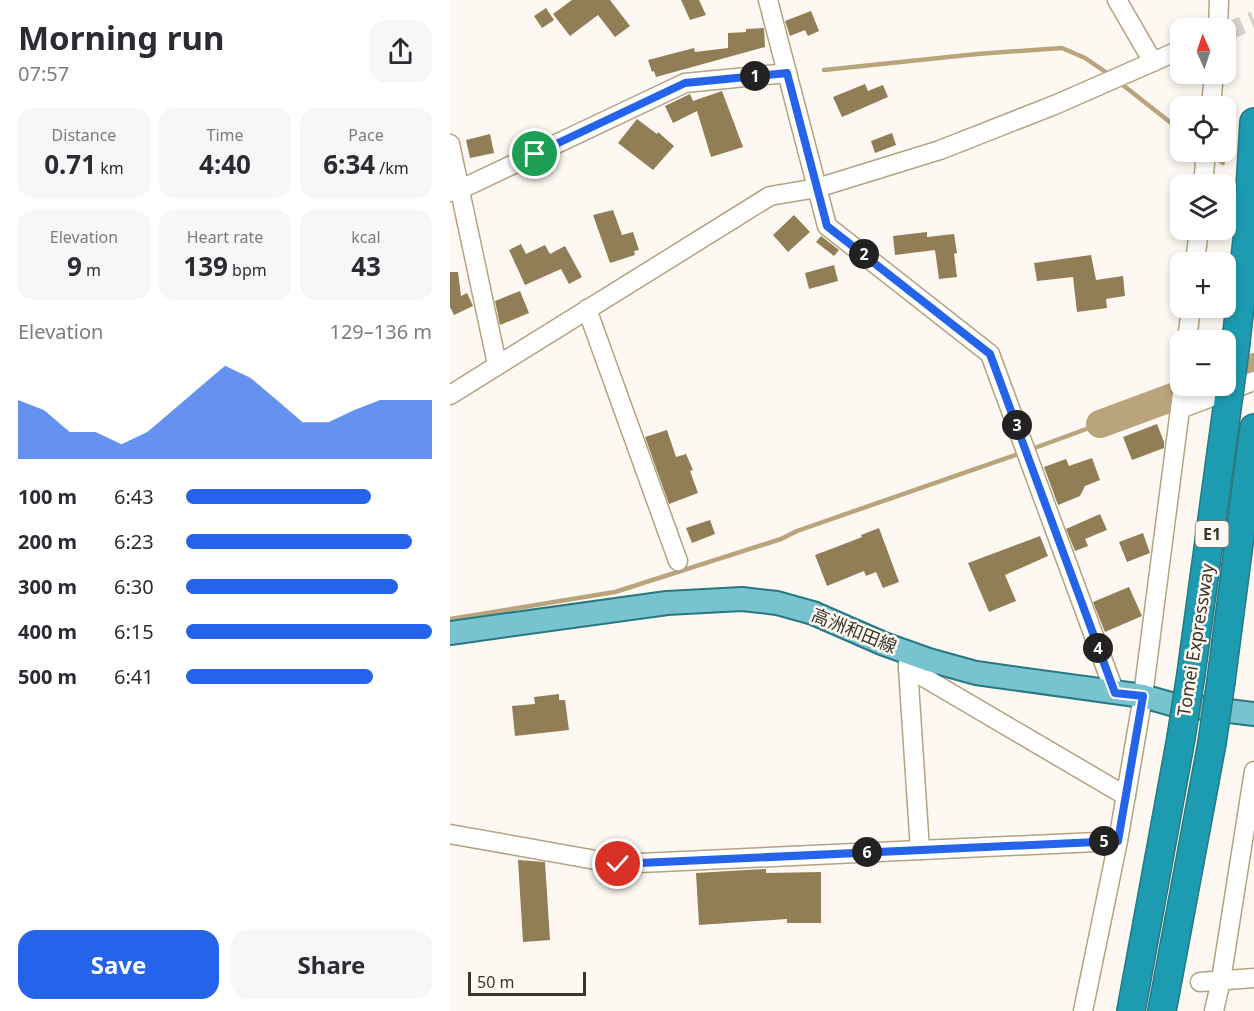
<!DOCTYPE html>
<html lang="en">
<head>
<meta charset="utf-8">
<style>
	:root { --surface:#fff; --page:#f7f7f7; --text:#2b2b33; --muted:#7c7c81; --accent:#2563eb }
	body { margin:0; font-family:"Noto Sans","Noto Sans JP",sans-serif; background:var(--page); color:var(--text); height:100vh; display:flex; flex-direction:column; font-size:22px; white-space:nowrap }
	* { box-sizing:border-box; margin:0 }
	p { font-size:20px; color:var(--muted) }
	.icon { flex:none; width:33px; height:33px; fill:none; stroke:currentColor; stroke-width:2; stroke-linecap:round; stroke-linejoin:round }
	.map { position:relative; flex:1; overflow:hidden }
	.sheet { display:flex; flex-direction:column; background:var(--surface); width:450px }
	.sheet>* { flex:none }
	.needle { width:39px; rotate:357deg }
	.buttons { position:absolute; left:720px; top:18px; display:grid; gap:12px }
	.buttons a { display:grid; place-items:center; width:66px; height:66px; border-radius:12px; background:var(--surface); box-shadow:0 3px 9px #0003; font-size:30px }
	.scale { position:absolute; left:18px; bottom:15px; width:118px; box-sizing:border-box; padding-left:6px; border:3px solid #3d3628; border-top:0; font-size:16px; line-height:21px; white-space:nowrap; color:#3d3628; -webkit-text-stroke:4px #fdf9f2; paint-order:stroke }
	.pin { position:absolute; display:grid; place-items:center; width:51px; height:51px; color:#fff; margin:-26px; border:3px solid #fff; border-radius:50%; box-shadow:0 2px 6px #0007 }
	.km { position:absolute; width:30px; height:30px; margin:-15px; border-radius:50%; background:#222; color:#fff; font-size:16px; line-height:30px; text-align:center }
	.round { display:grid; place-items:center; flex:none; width:63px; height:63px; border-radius:18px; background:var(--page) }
	.summary { display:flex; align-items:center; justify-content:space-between; height:102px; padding:0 18px }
	h1 { font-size:33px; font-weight:700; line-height:45px }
	.figures { display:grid; grid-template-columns:repeat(3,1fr); gap:9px; height:102px; padding:6px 18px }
	.figures div { display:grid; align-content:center; border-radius:15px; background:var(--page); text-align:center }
	.figures b { font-size:26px; font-weight:700 }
	.figures small { font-size:16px; font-weight:400 }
	.figures p { font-size:16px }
	.chart { height:168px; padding:12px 18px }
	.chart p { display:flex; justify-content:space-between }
	.chart svg { width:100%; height:108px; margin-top:6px; fill:var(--accent); opacity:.7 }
	.cta { display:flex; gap:12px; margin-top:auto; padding:12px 18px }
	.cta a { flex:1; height:69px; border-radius:18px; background:var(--accent); color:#fff; font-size:24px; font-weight:700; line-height:69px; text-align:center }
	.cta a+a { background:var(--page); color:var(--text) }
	ul { padding:0 18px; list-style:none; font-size:20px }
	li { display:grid; grid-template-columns:96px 72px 1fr; align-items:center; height:45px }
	li i { height:15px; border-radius:8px; background:var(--accent) }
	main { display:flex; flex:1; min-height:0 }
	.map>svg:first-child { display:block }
</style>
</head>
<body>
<main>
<section class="sheet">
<div class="summary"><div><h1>Morning run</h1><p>07:57</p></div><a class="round"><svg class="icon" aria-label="share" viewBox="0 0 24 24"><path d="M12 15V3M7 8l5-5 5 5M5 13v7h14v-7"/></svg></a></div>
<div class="figures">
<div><p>Distance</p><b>0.71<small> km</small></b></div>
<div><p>Time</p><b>4:40</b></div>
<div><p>Pace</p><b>6:34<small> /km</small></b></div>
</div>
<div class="figures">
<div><p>Elevation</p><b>9<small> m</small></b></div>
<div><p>Heart rate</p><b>139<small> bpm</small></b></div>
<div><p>kcal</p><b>43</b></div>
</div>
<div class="chart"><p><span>Elevation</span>129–136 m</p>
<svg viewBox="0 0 160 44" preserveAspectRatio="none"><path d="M0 44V20L10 24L20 33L30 33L40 38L50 33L60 24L70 15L80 6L90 11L100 20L110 29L120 29L130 24L140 20L150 20L160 20V44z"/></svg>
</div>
<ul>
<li><b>100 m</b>6:43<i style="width:75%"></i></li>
<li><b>200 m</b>6:23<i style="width:92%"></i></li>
<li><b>300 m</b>6:30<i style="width:86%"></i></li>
<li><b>400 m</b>6:15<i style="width:100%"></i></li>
<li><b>500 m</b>6:41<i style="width:76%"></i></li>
</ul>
<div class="cta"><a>Save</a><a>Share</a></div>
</section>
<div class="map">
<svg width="804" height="1011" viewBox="0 0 804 1011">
	<rect width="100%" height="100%" fill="#fdf9f2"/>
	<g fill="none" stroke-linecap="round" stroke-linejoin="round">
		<g stroke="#b9a47c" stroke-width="4.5">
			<path d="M374 70 527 54 612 48 635 58 660 75"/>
			<path d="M669 82 730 130"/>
			<path d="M760 153 773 163"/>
			<path d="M579 450 650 424"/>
			<path d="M0 619 165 592 331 539 347 531 571 453"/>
		</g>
		<g stroke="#b9a47c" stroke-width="28">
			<path d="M776 377 804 367"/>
			<path d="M650 424 753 386"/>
		</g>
	</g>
	<g fill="#917d56">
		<path d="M122 0H160L180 26 165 37 148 15 120 36 103 14Z"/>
		<path d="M231 0H249L256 15 240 20Z"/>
		<path d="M96 8 104 20 92 28 84 16Z"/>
		<path d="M361 11 369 31 358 36 355 30 340 36 335 21Z"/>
		<path d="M314 28 315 47 206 77 204 71 202 72 198 60 244 48 245 52 278 48V33L296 32V29Z"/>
		<path d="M415 84 418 91 433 85 438 97 392 117 383 97Z"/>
		<path d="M272 91 293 147 261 157 247 111 223 123 215 106 240 94 243 101Z"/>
		<path d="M187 119 207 134 208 132 224 146 203 170 168 143Z"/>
		<path d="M442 133 446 145 425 153 421 141Z"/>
		<path d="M40 134 44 153 20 158 16 140Z"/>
		<path d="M163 210 172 235 183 232 189 250 184 251 185 255 160 263 143 215Z"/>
		<path d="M344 215 360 232 338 252 323 235Z"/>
		<path d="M477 232V237L504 234 507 253 504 254 507 277 489 279 485 250 445 255 443 236Z"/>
		<path d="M371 236 389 250 384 256 366 242Z"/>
		<path d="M71 244 76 254 95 245 100 254 115 246 132 277 119 284 111 269 75 285 59 250Z"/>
		<path d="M641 255 646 280 673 276 675 296 656 299 657 308 627 312 623 277 587 281 584 263Z"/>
		<path d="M384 265 388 281 359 289 355 273Z"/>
		<path d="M0 272H8L11 296 17 293 23 306 4 315 0 307Z"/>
		<path d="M70 291 79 313 50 325 45 301Z"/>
		<path d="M707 424 714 442V448L682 460 673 437Z"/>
		<path d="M217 430 226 457 236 454 243 470 240 471 248 493 219 504 195 437Z"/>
		<path d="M642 458 650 480 635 486 630 496 608 505 594 467 616 459 619 466Z"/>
		<path d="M650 514 657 530 635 539 638 546 625 551 616 529Z"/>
		<path d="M260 520 265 534 242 543 236 528Z"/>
		<path d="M429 528 449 582 433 588 426 572 416 576 414 571 377 586 365 555 402 541 412 537 411 535Z"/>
		<path d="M693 533 700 553 677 562 669 542Z"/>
		<path d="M590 536 598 556 555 575 566 601 539 612 518 563Z"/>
		<path d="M679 587 692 616 655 632 643 602Z"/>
		<path d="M109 694V700H115L119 730 65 736 62 706 85 704 84 697Z"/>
		<path d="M68 860 95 862 100 940 73 942Z"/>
		<path d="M316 869V873L371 872V923H337V919L249 925 246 873Z"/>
	</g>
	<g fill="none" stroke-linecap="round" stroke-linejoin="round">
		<path stroke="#d7d2ca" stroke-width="18" stroke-dasharray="18 9" stroke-linecap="butt" d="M776 32 804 20"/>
		<defs>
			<g id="minor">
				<path d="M318 0 377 226 540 354 665 693"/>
				<path d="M667 0 703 62"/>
				<path d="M768 28 769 0"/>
				<path d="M761 106 764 74"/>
				<path d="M0 144 47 364"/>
				<path d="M753 184 756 152"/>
				<path d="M0 192 9 190 235 83 337 73"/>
				<path d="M745 262 749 230"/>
				<path d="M137 309 228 561"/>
				<path d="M737 340 741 308"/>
				<path d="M0 395 320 196 367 188 490 150 607 104 730 50"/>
				<path d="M730 409 804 381"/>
				<path d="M458 653V668L676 796"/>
				<path d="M458 668 470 850"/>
				<path d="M0 834 168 864 668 841"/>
				<path d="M750 982 804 978"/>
				<path d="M633 1011 668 841 693 696 733 386"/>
				<path d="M764 1011 771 980 804 771"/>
			</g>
			<path id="major" d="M0 633 217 603 292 599 327 603 363 613 434 644 479 660 526 673 693 696 721 704 804 714"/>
			<g id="highway">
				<path d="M786 342 797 240 804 122"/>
				<path d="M741 674 779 394"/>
				<path d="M771 681 804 428"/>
				<path d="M681 1011 731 738"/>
				<path d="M712 1011 762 743"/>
			</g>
		</defs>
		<use href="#minor" stroke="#b4a382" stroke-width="21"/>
		<use href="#major" stroke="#287881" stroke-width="26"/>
		<use href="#highway" stroke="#287881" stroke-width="30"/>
		<use href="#minor" stroke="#fff" stroke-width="18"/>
		<use href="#major" stroke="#77c4d0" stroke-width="22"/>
		<use href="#highway" stroke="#1d9cb1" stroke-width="27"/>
		<defs>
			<g id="highway-bridge">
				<path d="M779 394 786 342"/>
				<path d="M731 738 741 674"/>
				<path d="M762 743 771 681"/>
			</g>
		</defs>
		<use href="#highway-bridge" stroke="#287881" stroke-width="30" stroke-linecap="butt"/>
		<use href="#highway-bridge" stroke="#1d9cb1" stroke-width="27"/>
	</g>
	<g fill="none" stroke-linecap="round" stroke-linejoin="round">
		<defs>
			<path id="route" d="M85 154 235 83 337 73 377 226 540 354 665 693 693 696 668 841 168 864"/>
		</defs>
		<use href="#route" stroke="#fff" stroke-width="12"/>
		<use href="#route" stroke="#2563eb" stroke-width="8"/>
	</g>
	<g text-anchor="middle" stroke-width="5" stroke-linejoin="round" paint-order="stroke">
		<rect fill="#fdf9f2" stroke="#777065" stroke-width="1.5" x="745.5" y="521" width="33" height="26" rx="4.5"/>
		<g font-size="16" font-weight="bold" fill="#3d3628">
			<text x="762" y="540">E1</text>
		</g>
		<g font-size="18" fill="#3d3628" stroke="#fdf9f2">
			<text transform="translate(404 631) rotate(22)" y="6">高洲和田線</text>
			<text transform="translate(746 640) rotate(-81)" y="6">Tomei Expressway</text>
		</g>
	</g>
</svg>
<div class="buttons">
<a><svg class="needle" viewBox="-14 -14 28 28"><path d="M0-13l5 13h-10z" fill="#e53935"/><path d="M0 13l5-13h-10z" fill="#7c7c81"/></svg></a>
<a><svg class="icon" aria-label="locate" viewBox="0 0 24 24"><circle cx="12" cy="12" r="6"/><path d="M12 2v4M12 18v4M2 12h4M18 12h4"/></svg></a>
<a><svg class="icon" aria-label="layers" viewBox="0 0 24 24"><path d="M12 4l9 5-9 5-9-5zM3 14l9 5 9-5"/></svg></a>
<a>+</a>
<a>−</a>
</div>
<div class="scale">50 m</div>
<div class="pin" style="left:85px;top:154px;background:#1e9e55"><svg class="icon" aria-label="arrive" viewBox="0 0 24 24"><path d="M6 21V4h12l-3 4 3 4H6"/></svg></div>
<div class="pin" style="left:168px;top:864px;background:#d93025"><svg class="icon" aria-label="check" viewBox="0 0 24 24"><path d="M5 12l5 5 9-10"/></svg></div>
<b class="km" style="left:305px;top:76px">1</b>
<b class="km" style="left:414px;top:254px">2</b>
<b class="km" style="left:567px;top:425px">3</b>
<b class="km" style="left:648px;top:648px">4</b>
<b class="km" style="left:654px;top:841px">5</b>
<b class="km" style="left:417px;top:852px">6</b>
</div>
</main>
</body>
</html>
